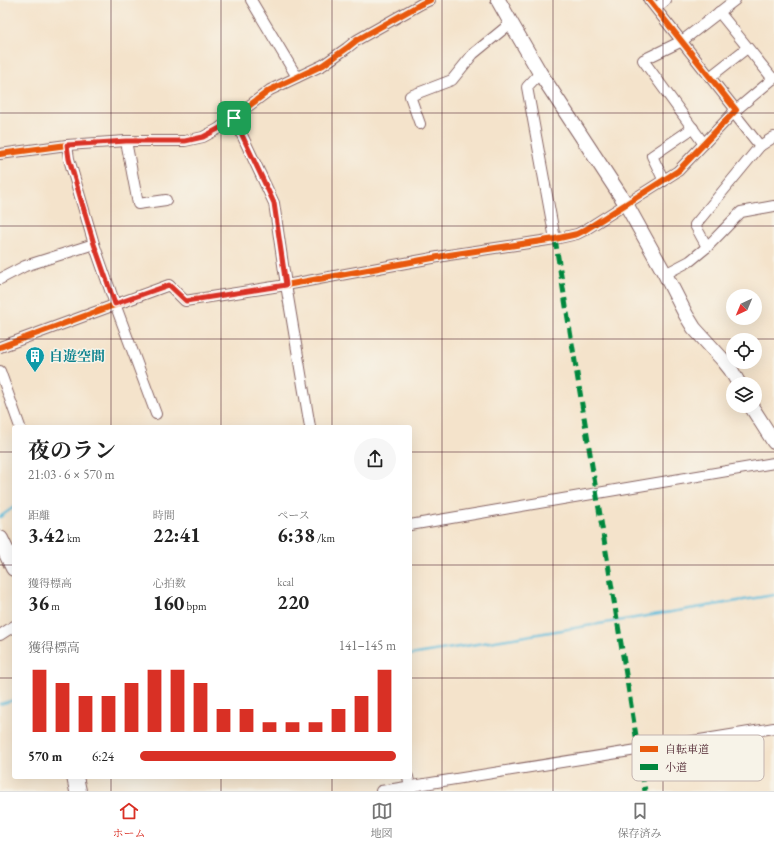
<!DOCTYPE html>
<html lang="ja">
<head>
<meta charset="utf-8">
<style>
	:root { --surface:#fff; --page:#f6f6f6; --text:#222; --muted:#767676; --line:#e0e0e0; --accent:#d93025 }
	body { margin:0; font-family:"EB Garamond","Noto Serif JP",serif; background:var(--page); color:var(--text); height:100vh; display:flex; flex-direction:column; font-size:15px; white-space:nowrap }
	* { box-sizing:border-box; margin:0 }
	p { font-size:13px; color:var(--muted) }
	.icon { flex:none; width:22px; height:22px; fill:none; stroke:currentColor; stroke-width:2; stroke-linecap:round; stroke-linejoin:round }
	.map { position:relative; flex:1; overflow:hidden }
	.drawer { position:absolute; left:12px; top:425px; width:400px; height:354px; display:flex; flex-direction:column; background:var(--surface); border-radius:4px; box-shadow:0 4px 16px #0002 }
	.drawer>* { flex:none }
	.needle { width:26px; rotate:224deg }
	.tools { position:absolute; left:726px; top:289px; display:grid; gap:8px }
	.tools a { display:grid; place-items:center; width:36px; height:36px; border-radius:50%; background:var(--surface); box-shadow:0 4px 16px #0002; font-size:20px }
	.pin { position:absolute; display:grid; place-items:center; width:34px; height:34px; color:#fff; margin:-17px; border-radius:8px; box-shadow:0 2px 6px #0006 }
	.round { display:grid; place-items:center; flex:none; width:42px; height:42px; border-radius:21px; background:var(--page) }
	.overview { display:flex; align-items:center; justify-content:space-between; height:68px; padding:0 16px }
	h1 { font-size:22px; font-weight:700; line-height:30px }
	.stats { display:grid; grid-template-columns:repeat(3,1fr); gap:6px; height:68px; padding:4px 16px }
	.stats div { display:grid; align-content:center }
	.stats b { font-size:20px; font-weight:700 }
	.stats small { font-size:11px; font-weight:400 }
	.stats p { font-size:11px }
	.chart { height:112px; padding:8px 16px }
	.chart p { display:flex; justify-content:space-between }
	.chart svg { width:100%; height:72px; margin-top:4px; stroke:var(--accent); stroke-width:6 }
	ul { padding:0 16px; list-style:none; font-size:13px }
	li { display:grid; grid-template-columns:64px 48px 1fr; align-items:center; height:30px }
	li i { height:10px; border-radius:5px; background:var(--accent) }
	.menu { display:flex; justify-content:space-around; align-items:center; height:56px; border-top:1px solid var(--line); background:var(--surface); font-size:11px; color:var(--muted) }
	.menu a { display:grid; justify-items:center; gap:2px }
	.menu .selected { color:var(--accent) }
	.map>svg:first-child { display:block }
</style>
</head>
<body>
<div class="map">
<svg width="774" height="791" viewBox="0 0 774 791">
	<rect width="100%" height="100%" fill="#f7f3e8"/>
	<filter id="ink" filterUnits="userSpaceOnUse"><feTurbulence type="fractalNoise" baseFrequency=".025" numOctaves="2"/><feDisplacementMap in="SourceGraphic" scale="8" xChannelSelector="R" yChannelSelector="G"/><feConvolveMatrix kernelMatrix="1 2 1 2 8 2 1 2 1" color-interpolation-filters="sRGB"/></filter>
	<filter id="wash" filterUnits="userSpaceOnUse"><feTurbulence type="fractalNoise" baseFrequency=".012" numOctaves="4" result="noise"/><feDisplacementMap in="SourceGraphic" scale="16" xChannelSelector="R" yChannelSelector="G"/><feGaussianBlur stdDeviation="0.9" result="paint"/><feColorMatrix in="noise" values="0 0 0 0 0 0 0 0 0 0 0 0 0 0 0 0 0 1.4 0 .05"/><feComposite in="paint" operator="in"/></filter>
	<g filter="url(#wash)">
		<rect width="100%" height="100%" fill="#f4e3cb"/>
		<g fill="none" stroke-linecap="round" stroke-linejoin="round">
			<g stroke="#5cbada" stroke-width="2.5">
				<path d="M0 517 14 507"/>
				<path d="M410 655 774 595"/>
				<path d="M0 704 14 700"/>
			</g>
		</g>
	</g>
	<g filter="url(#ink)">
		<g fill="none" stroke-linecap="round" stroke-linejoin="round">
			<defs>
				<g id="street">
					<path d="M251 0 297 77"/>
					<path d="M656 8 666 0"/>
					<path d="M719 12 773 79"/>
					<path d="M540 73 527 87 555 239"/>
					<path d="M710 77 747 48"/>
					<path d="M736 110 774 78"/>
					<path d="M234 118 274 203 286 285 310 427"/>
					<path d="M420 124 410 96 452 80 473 54 511 23"/>
					<path d="M126 141 138 204 166 200"/>
					<path d="M704 144 643 60 682 41 735 0"/>
					<path d="M67 145 69 159 94 244 115 304 156 414"/>
					<path d="M760 146 774 137"/>
					<path d="M0 154 67 145 126 141H185L203 137 218 129 270 90 323 65 347 48 357 40 421 4 430 0"/>
					<path d="M664 181 652 156 693 128"/>
					<path d="M707 247 695 225 760 146 733 112"/>
					<path d="M665 274 690 261 707 247 741 212 774 206"/>
					<path d="M0 279 25 266 94 244"/>
					<path d="M0 347 169 285 185 301 286 285 449 255 555 239 577 234 585 230 678 171 736 110 649 0"/>
					<path d="M0 371 20 427"/>
					<path d="M410 525 774 463"/>
					<path d="M0 635 14 626"/>
					<path d="M408 777 411 791"/>
					<path d="M381 791 774 728"/>
				</g>
				<g id="secondary">
					<path d="M498 0 511 23 540 73 626 204 665 274 686 315 694 328 723 360 731 370 739 384"/>
					<path d="M751 406 774 442"/>
				</g>
				<g id="primary">
					<path d="M0 539 14 568"/>
					<path d="M75 777 78 791"/>
				</g>
			</defs>
			<use href="#street" stroke="#866463" stroke-width="12"/>
			<use href="#secondary" stroke="#866463" stroke-width="16"/>
			<use href="#primary" stroke="#866463" stroke-width="18"/>
			<use href="#street" stroke="#fff" stroke-width="10"/>
			<use href="#secondary" stroke="#fff" stroke-width="14"/>
			<use href="#primary" stroke="#fff" stroke-width="16"/>
			<path stroke="#00873e" stroke-width="5" stroke-dasharray="10 5" stroke-linecap="butt" d="M555 239 645 791"/>
			<defs>
				<g id="cycleway">
					<path d="M0 154 67 145 126 141H185L203 137 218 129 270 90 323 65 347 48 357 40 421 4 430 0"/>
					<path d="M0 347 169 285 185 301 286 285 449 255 555 239 577 234 585 230 678 171 736 110 649 0"/>
				</g>
			</defs>
			<use href="#cycleway" stroke="#f7f3e8" stroke-width="8"/>
			<use href="#cycleway" stroke="#e8590c" stroke-width="6"/>
		</g>
	</g>
	<g fill="none" stroke-linecap="round" stroke-linejoin="round" filter="url(#ink)">
		<defs>
			<path id="route" d="M234 118 274 203 286 285 186 301 169 285 115 304 94 244 69 159 67 145 126 141H185L203 137 218 129Z"/>
		</defs>
		<use href="#route" stroke="#fff" stroke-width="8"/>
		<use href="#route" stroke="#d93025" stroke-width="5"/>
	</g>
	<path fill="none" stroke="#4a1f2b" stroke-width="1" stroke-opacity="0.55" d="M111 0V427M221 0V427M332 0V427M442 0V791M553 0V791M663 0V791M0 113H774M0 226H774M0 339H774M0 452H14M410 452H774M0 565H14M410 565H774M0 678H14M410 678H774M111 777V791M221 777V791M332 777V791"/>
	<defs>
		<symbol id="building-pin" viewBox="-11 -11 22 30"><path d="M0 17L-7.5 6A9.5 9.5 0 1 1 7.5 6Z" fill="#0f9aa8" stroke="#f7f3e8"/><path d="M-4-6H4V6H1V3H-1V6H-4ZM-2.5-4.3h1.7v1.8h-1.7ZM.8-4.3h1.7v1.8H.8ZM-2.5-1h1.7V.8h-1.7ZM.8-1h1.7V.8H.8Z" fill="#fff"/></symbol>
	</defs>
	<g fill-rule="evenodd">
		<use href="#building-pin" x="24" y="345" width="22" height="30"/>
	</g>
	<g text-anchor="middle" stroke-width="3" stroke-linejoin="round" paint-order="stroke">
		<g font-size="14" font-weight="bold" fill="#0d838f" stroke="#f7f3e8" text-anchor="start">
			<text x="49" y="361">自遊空間</text>
		</g>
	</g>
	<rect x="632" y="735" width="132" height="46" rx="6" fill="#f7f3e8" stroke="#c3b3af" stroke-width="1"/>
	<rect x="640" y="746" width="18" height="6" fill="#e8590c"/>
	<rect x="640" y="764" width="18" height="6" fill="#00873e"/>
	<g font-size="11" fill="#4a1f2b">
		<text x="665" y="753">自転車道</text>
		<text x="665" y="771">小道</text>
	</g>
</svg>
<div class="tools">
<a><svg class="needle" viewBox="-14 -14 28 28"><path d="M0-13l5 13h-10z" fill="#e53935"/><path d="M0 13l5-13h-10z" fill="#767676"/></svg></a>
<a><svg class="icon" aria-label="locate" viewBox="0 0 24 24"><circle cx="12" cy="12" r="6"/><path d="M12 2v4M12 18v4M2 12h4M18 12h4"/></svg></a>
<a><svg class="icon" aria-label="layers" viewBox="0 0 24 24"><path d="M12 4l9 5-9 5-9-5zM3 14l9 5 9-5"/></svg></a>
</div>
<div class="pin" style="left:234px;top:118px;background:#1e9e55"><svg class="icon" aria-label="arrive" viewBox="0 0 24 24"><path d="M6 21V4h12l-3 4 3 4H6"/></svg></div>
<section class="drawer">
<div class="overview"><div><h1>夜のラン</h1><p>21:03 · 6 × 570 m</p></div><a class="round"><svg class="icon" aria-label="share" viewBox="0 0 24 24"><path d="M12 15V3M7 8l5-5 5 5M5 13v7h14v-7"/></svg></a></div>
<div class="stats">
<div><p>距離</p><b>3.42<small> km</small></b></div>
<div><p>時間</p><b>22:41</b></div>
<div><p>ペース</p><b>6:38<small> /km</small></b></div>
</div>
<div class="stats">
<div><p>獲得標高</p><b>36<small> m</small></b></div>
<div><p>心拍数</p><b>160<small> bpm</small></b></div>
<div><p>kcal</p><b>220</b></div>
</div>
<div class="chart"><p><span>獲得標高</span>141–145 m</p>
<svg viewBox="0 0 160 44" preserveAspectRatio="none"><path d="M5 44V6M15 44V14M25 44V22M35 44V22M45 44V14M55 44V6M65 44V6M75 44V14M85 44V30M95 44V30M105 44V38M115 44V38M125 44V38M135 44V30M145 44V22M155 44V6"/></svg>
</div>
<ul>
<li><b>570 m</b>6:24<i style="width:100%"></i></li>
</ul>
</section>
</div>
<nav class="menu">
<a class="selected"><svg class="icon" aria-label="home" viewBox="0 0 24 24"><path d="M3 11l9-7 9 7M6 9v11h12V9"/></svg>ホーム</a>
<a><svg class="icon" aria-label="map" viewBox="0 0 24 24"><path d="M3 6l6-2 6 2 6-2v14l-6 2-6-2-6 2zM9 4v14M15 6v14"/></svg>地図</a>
<a><svg class="icon" aria-label="saved" viewBox="0 0 24 24"><path d="M7 4h10v16l-5-4-5 4z"/></svg>保存済み</a>
</nav>
</body>
</html>
